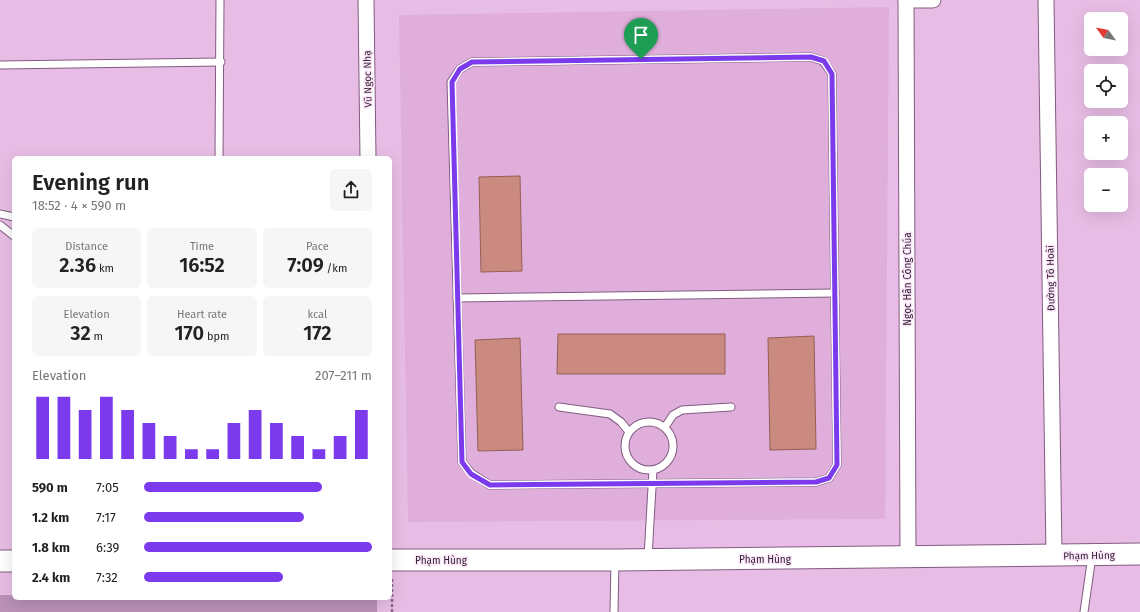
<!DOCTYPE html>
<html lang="en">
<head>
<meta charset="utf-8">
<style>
	:root { --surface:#fff; --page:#f6f6f6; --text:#222; --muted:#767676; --accent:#7c3aed }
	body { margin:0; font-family:"Fira Sans",sans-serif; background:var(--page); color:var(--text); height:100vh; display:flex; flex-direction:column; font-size:15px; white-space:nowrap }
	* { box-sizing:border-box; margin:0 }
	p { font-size:13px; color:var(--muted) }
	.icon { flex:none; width:22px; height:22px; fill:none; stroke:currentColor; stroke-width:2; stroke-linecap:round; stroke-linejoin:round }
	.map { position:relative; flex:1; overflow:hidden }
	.side { position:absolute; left:12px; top:156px; width:380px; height:444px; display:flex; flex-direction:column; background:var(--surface); border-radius:6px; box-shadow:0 4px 16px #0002 }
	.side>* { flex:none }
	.needle { width:26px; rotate:303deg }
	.controls { position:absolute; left:1084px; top:12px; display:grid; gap:8px }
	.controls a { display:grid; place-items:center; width:44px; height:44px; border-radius:6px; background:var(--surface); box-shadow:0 4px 16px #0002; font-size:20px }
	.pin { position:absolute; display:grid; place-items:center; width:34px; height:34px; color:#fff; margin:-41px -17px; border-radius:50% 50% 50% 0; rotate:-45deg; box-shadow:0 0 4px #0007 }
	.pin .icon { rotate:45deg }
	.round { display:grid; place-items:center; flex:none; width:42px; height:42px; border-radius:6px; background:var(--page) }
	.summary { display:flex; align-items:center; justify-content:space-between; height:68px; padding:0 20px }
	h1 { font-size:22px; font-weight:600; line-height:30px }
	.figures { display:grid; grid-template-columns:repeat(3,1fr); gap:6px; height:68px; padding:4px 20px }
	.figures div { display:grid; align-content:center; border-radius:6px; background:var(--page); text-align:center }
	.figures b { font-size:20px; font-weight:600 }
	.figures small { font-size:11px; font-weight:400 }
	.figures p { font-size:11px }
	.chart { height:112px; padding:8px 20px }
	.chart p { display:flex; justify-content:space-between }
	.chart svg { width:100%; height:72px; margin-top:4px; stroke:var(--accent); stroke-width:6 }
	ul { padding:0 20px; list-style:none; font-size:13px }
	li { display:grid; grid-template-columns:64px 48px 1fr; align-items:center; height:30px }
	li i { height:10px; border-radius:5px; background:var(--accent) }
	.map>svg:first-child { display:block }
</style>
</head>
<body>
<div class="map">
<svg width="1140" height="612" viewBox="0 0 1140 612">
	<rect width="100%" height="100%" fill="#e8bde5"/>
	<path fill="#dfaedb" d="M889 7 885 519 408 522 399 15Z"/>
	<path fill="#ba91b7" d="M0 595H14V598H377V612H0Z"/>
	<g fill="#cb8a80" stroke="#945d55">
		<path d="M520 176 522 271 481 272 479 177Z"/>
		<path d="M558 334H725V374H557Z"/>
		<path d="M814 336 816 449 770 450 768 338Z"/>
		<path d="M520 338 523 450 478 451 475 340Z"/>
	</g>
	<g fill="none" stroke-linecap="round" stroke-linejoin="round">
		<defs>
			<g id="lane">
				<path d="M811 57 823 61 832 74 837 465 829 478 816 482 490 485 471 473 462 462 451 82 460 69 472 62Z"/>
				<path d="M0 65 221 62"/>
				<path d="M219 158 220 0"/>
				<path d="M0 214 14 217"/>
				<path d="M0 225 14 236"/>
				<path d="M457 298 835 293"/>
				<path d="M559 407 610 414 621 422 629 432"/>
				<circle cx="649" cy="446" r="24"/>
				<path d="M665 427 673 415 682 410 731 407"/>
				<path d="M648 557 653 470"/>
				<path d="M614 612 615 562"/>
				<path d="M1084 612 1092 556"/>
			</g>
			<g id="street">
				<path d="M366 0 368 158"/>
				<path d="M906 0 908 557"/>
				<path d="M906 0H933"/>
				<path d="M1046 0 1054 556"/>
			</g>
			<g id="secondary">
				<path d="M390 560H616L1140 554"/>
				<path d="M0 561H14"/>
			</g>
		</defs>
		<use href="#lane" stroke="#825b80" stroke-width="9"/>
		<use href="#street" stroke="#825b80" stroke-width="17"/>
		<use href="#secondary" stroke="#825b80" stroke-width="23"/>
		<path stroke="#896b87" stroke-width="2.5" stroke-dasharray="3 2" stroke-linecap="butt" d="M392 612V578"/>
		<use href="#lane" stroke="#fff" stroke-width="7"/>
		<use href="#street" stroke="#fff" stroke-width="15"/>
		<use href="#secondary" stroke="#fff" stroke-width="21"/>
	</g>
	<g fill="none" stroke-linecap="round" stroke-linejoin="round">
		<defs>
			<path id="route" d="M811 57 824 61 832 74 837 465 829 478 816 482 490 485 471 474 462 462 452 82 460 69 472 62Z"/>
		</defs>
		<use href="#route" stroke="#fff" stroke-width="8"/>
		<use href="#route" stroke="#7c3aed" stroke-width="5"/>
	</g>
	<g text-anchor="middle" stroke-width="3" stroke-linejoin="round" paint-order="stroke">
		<g font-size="10" fill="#312030" stroke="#fce6fa">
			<text transform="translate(367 79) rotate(-91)" y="4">Vũ Ngọc Nhạ</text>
			<text transform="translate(1050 278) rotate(-91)" y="4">Đường Tô Hoài</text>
			<text transform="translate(907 279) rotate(-90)" y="4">Ngọc Hân Công Chúa</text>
			<text transform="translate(1089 555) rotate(-1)" y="4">Phạm Hùng</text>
			<text x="765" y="563">Phạm Hùng</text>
			<text x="441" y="564">Phạm Hùng</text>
		</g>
	</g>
</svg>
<div class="controls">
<a><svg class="needle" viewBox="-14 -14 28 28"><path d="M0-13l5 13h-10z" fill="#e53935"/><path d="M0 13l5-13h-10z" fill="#767676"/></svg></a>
<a><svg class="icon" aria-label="locate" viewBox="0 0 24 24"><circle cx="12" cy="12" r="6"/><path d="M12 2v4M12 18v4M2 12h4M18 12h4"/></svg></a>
<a>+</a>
<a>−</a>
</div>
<div class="pin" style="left:641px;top:59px;background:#1e9e55"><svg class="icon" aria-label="arrive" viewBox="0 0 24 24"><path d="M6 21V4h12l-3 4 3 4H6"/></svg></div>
<section class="side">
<div class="summary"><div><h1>Evening run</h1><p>18:52 · 4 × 590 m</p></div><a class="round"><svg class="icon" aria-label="share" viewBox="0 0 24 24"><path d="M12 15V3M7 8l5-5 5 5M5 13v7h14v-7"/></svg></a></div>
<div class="figures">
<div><p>Distance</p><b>2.36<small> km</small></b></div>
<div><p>Time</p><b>16:52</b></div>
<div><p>Pace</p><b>7:09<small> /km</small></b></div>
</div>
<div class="figures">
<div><p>Elevation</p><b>32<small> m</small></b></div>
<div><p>Heart rate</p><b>170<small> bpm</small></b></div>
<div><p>kcal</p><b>172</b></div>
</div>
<div class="chart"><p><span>Elevation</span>207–211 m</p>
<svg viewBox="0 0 160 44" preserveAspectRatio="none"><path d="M5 44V6M15 44V6M25 44V14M35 44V6M45 44V14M55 44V22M65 44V30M75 44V38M85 44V38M95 44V22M105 44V14M115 44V22M125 44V30M135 44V38M145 44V30M155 44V14"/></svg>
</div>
<ul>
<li><b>590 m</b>7:05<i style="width:78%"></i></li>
<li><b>1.2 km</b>7:17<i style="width:70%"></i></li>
<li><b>1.8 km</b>6:39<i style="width:100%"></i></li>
<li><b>2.4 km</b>7:32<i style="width:61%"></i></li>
</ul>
</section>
</div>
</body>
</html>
